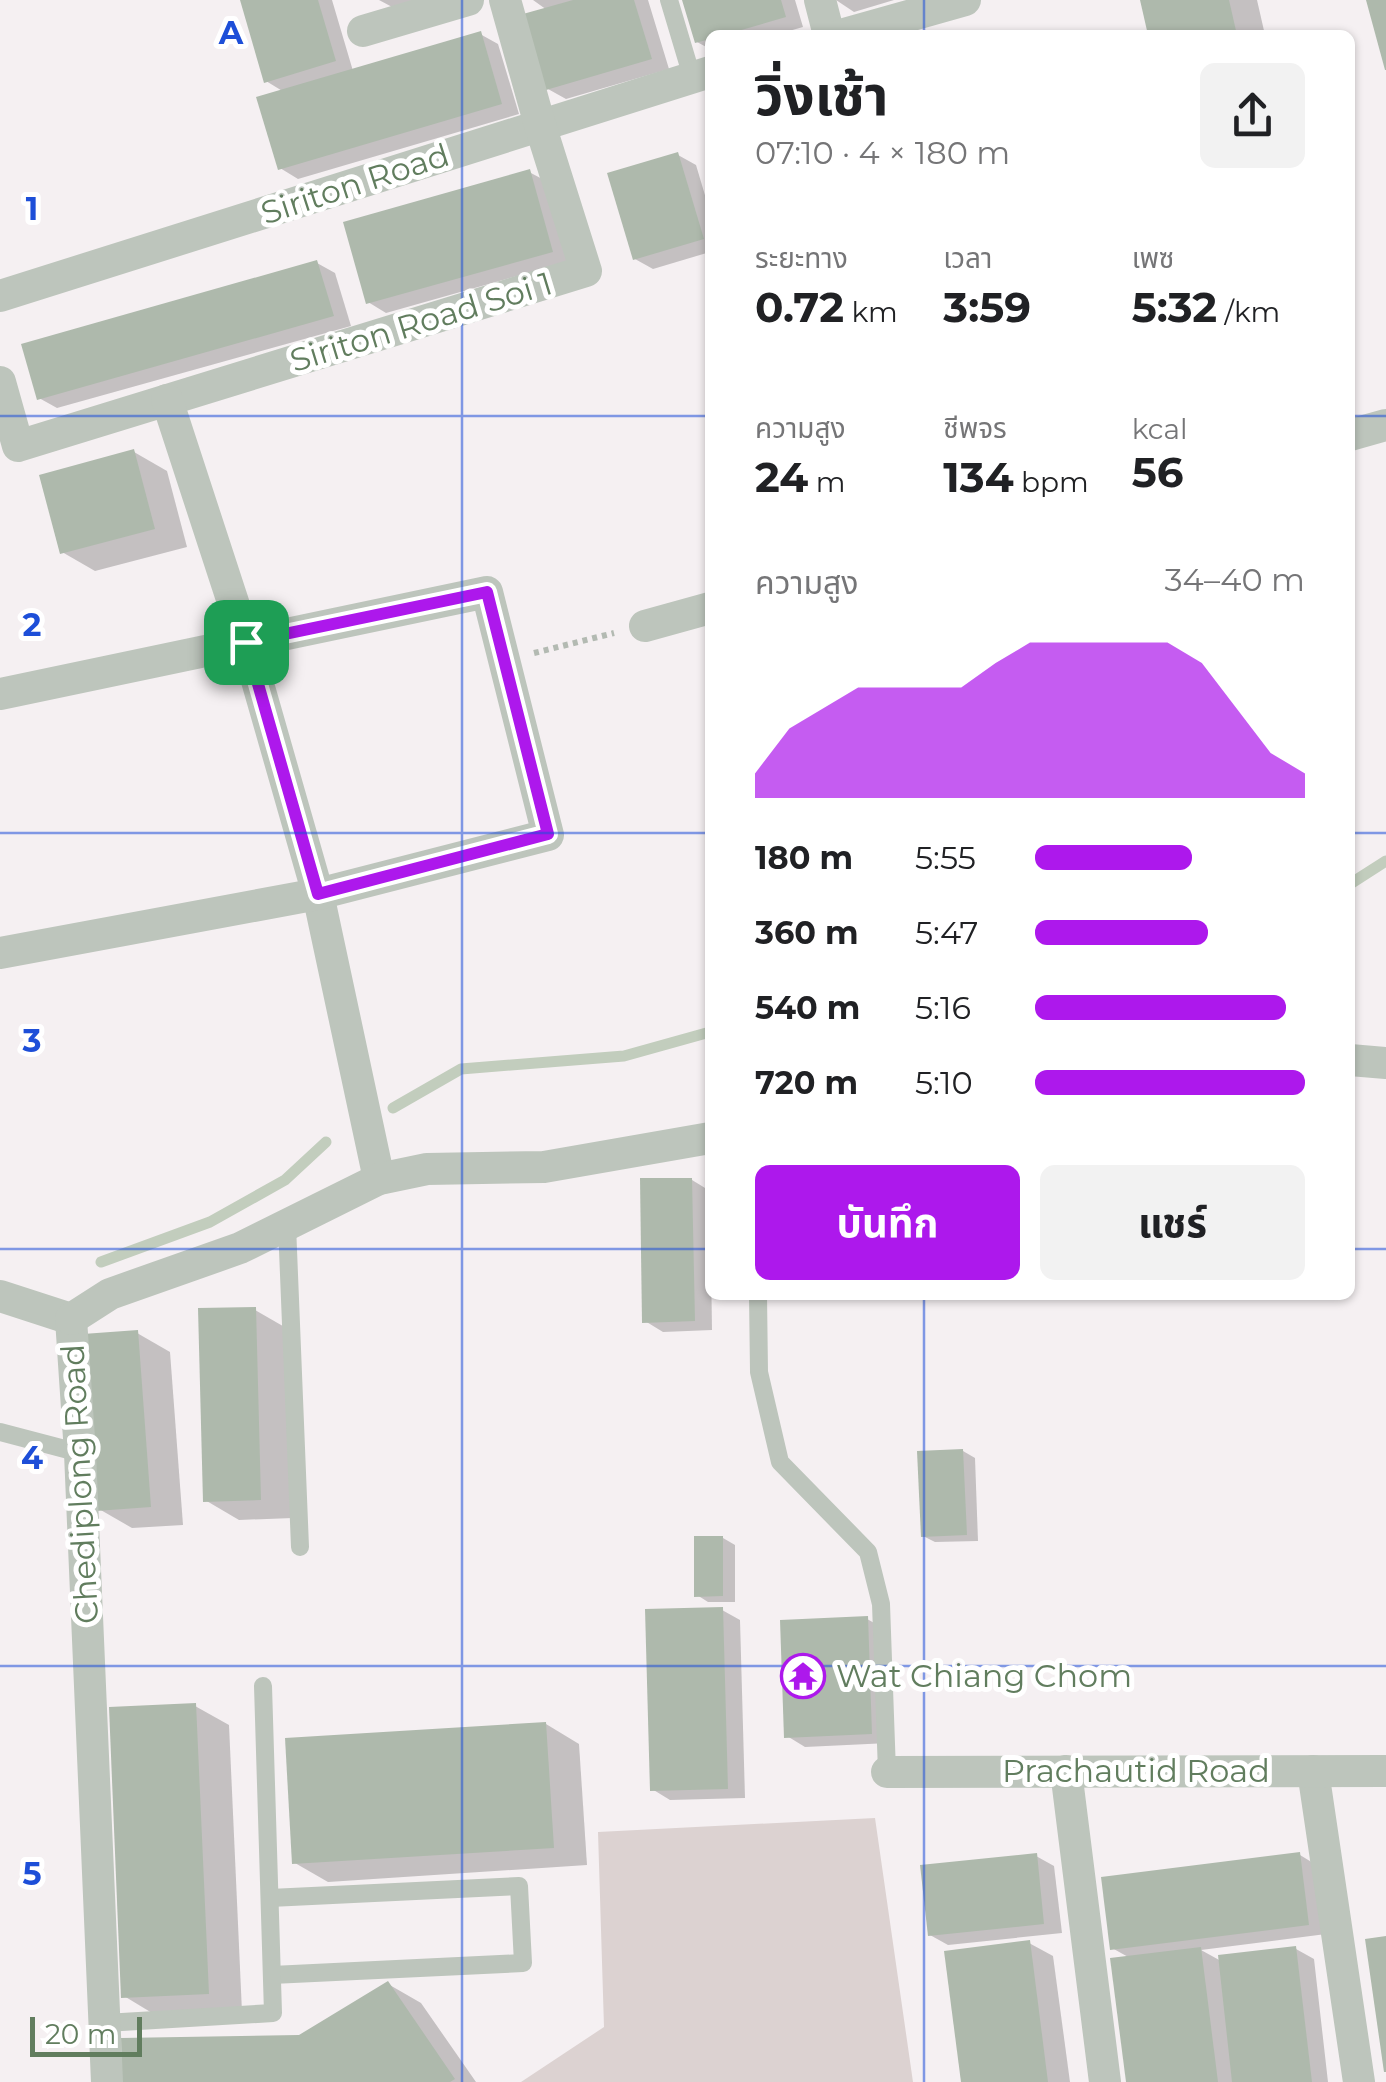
<!DOCTYPE html>
<html lang="th">
<head>
<meta charset="utf-8">
<style>
	:root { --surface:#fff; --page:#f2f2f2; --text:#202124; --muted:#757577; --accent:#ad18ec }
	body { margin:0; font-family:Montserrat,"Noto Sans Thai",sans-serif; background:var(--page); color:var(--text); height:100vh; display:flex; flex-direction:column; font-size:38px; white-space:nowrap }
	* { box-sizing:border-box; margin:0 }
	p { font-size:32px; color:var(--muted) }
	.icon { flex:none; width:55px; height:55px; fill:none; stroke:currentColor; stroke-width:2; stroke-linecap:round; stroke-linejoin:round }
	.map { position:relative; flex:1; overflow:hidden }
	.sheet { position:absolute; left:705px; top:30px; width:650px; height:1270px; display:flex; flex-direction:column; background:var(--surface); border-radius:15px; box-shadow:0 2px 8px #0004 }
	.sheet>* { flex:none }
	.scale { position:absolute; left:30px; bottom:25px; width:112px; box-sizing:border-box; padding-left:10px; border:5px solid #617d5e; border-top:0; font-size:28px; line-height:35px; white-space:nowrap; color:#617d5e; -webkit-text-stroke:8px #fff; paint-order:stroke }
	.pin { position:absolute; display:grid; place-items:center; width:85px; height:85px; color:#fff; margin:-42px; border-radius:20px; box-shadow:0 5px 15px #0006 }
	.round { display:grid; place-items:center; flex:none; width:105px; height:105px; border-radius:15px; background:var(--page) }
	.headline { display:flex; align-items:center; justify-content:space-between; height:170px; padding:0 50px }
	h1 { font-size:55px; font-weight:700; line-height:75px }
	.stats { display:grid; grid-template-columns:repeat(3,1fr); gap:15px; height:170px; padding:10px 50px }
	.stats div { display:grid; align-content:center }
	.stats b { font-size:42px; font-weight:700 }
	.stats small { font-size:28px; font-weight:400 }
	.stats p { font-size:28px }
	.chart { height:280px; padding:20px 50px }
	.chart p { display:flex; justify-content:space-between }
	.chart svg { width:100%; height:180px; margin-top:10px; fill:var(--accent); opacity:.7 }
	.action { display:flex; gap:20px; margin-top:auto; padding:20px 50px }
	.action a { flex:1; height:115px; border-radius:15px; background:var(--accent); color:#fff; font-size:40px; font-weight:700; line-height:115px; text-align:center }
	.action a+a { background:var(--page); color:var(--text) }
	ul { padding:0 50px; list-style:none; font-size:32px }
	li { display:grid; grid-template-columns:160px 120px 1fr; align-items:center; height:75px }
	li i { height:25px; border-radius:12px; background:var(--accent) }
	.map>svg:first-child { display:block }
</style>
</head>
<body>
<div class="map">
<svg width="1386" height="2082" viewBox="0 0 1386 2082">
	<rect width="100%" height="100%" fill="#f5f0f2"/>
	<path fill="#dcd2d1" d="M875 1818 913 2082H521L604 2027 598 1832Z"/>
	<g fill="#0003">
		<path d="M242 0H332L353 71 480 34 498 44 519 114 298 179 280 168 284 92 266 81Z"/>
		<path d="M379 0H423L394 8Z"/>
		<path d="M533 0H648L669 69 566 99 548 89 547 10Z"/>
		<path d="M685 0H795L803 27 775 35H710V49L697 42Z"/>
		<path d="M836 0H894L854 12Z"/>
		<path d="M1142 0H1257L1265 35H1151Z"/>
		<path d="M678 155 696 165 710 212V252L653 269 635 259Z"/>
		<path d="M529 172 548 182 570 261 386 313 368 302Z"/>
		<path d="M317 263 335 273 351 326 57 408 39 398Z"/>
		<path d="M134 452 167 471 187 547 95 571 62 552Z"/>
		<path d="M692 1180 710 1191 712 1330 663 1332 645 1321Z"/>
		<path d="M255 1310 288 1329 293 1518 239 1520 205 1500Z"/>
		<path d="M137 1333 170 1352 183 1525 132 1528 99 1509Z"/>
		<path d="M963 1451 975 1458 978 1541 935 1542 923 1536Z"/>
		<path d="M723 1538 735 1545V1602H708L697 1595Z"/>
		<path d="M722 1610 740 1620 745 1798 670 1800 652 1789Z"/>
		<path d="M867 1619 885 1629 889 1743 805 1747 787 1736Z"/>
		<path d="M195 1706 229 1725 242 2012 157 2016 124 1996Z"/>
		<path d="M546 1724 579 1744 587 1865 328 1882 295 1863Z"/>
		<path d="M1300 1855 1318 1866 1326 1934 1201 1950 1221 1961 1296 1949 1314 1959 1328 2082H1128L1130 1958 1112 1948Z"/>
		<path d="M1036 1856 1054 1866 1062 1933 948 1945 930 1935Z"/>
		<path d="M1029 1943 1053 1956 1070 2082H964Z"/>
		<path d="M388 1984 421 2003 476 2082H124L300 2038Z"/>
	</g>
	<g fill="none" stroke-linecap="round" stroke-linejoin="round">
		<g stroke="#c2cdbd" stroke-width="11">
			<path d="M1350 884 1386 861"/>
			<path d="M393 1108 461 1069 624 1056 710 1032"/>
			<path d="M101 1262 210 1222 285 1180 326 1142"/>
		</g>
	</g>
	<g fill="#aeb9ac">
		<path d="M240 0H318L336 61 264 83Z"/>
		<path d="M573 0H634L652 59 546 90 523 14Z"/>
		<path d="M682 0H781L786 17 724 35H710V39L695 43Z"/>
		<path d="M1140 0H1229L1237 35H1148Z"/>
		<path d="M1366 0H1386V70H1385Z"/>
		<path d="M481 31 502 104 278 170 256 97Z"/>
		<path d="M678 152 704 239 633 260 607 173Z"/>
		<path d="M530 169 553 252 366 304 343 222Z"/>
		<path d="M317 260 334 316 37 400 21 344Z"/>
		<path d="M134 449 155 529 60 554 39 475Z"/>
		<path d="M640 1178H692L695 1321 642 1323Z"/>
		<path d="M256 1307 261 1500 203 1502 198 1308Z"/>
		<path d="M138 1330 151 1507 96 1511 83 1334Z"/>
		<path d="M963 1449 967 1535 921 1537 917 1451Z"/>
		<path d="M694 1536H723V1596L694 1597Z"/>
		<path d="M723 1607 728 1789 650 1791 645 1609Z"/>
		<path d="M868 1616 872 1734 784 1738 780 1620Z"/>
		<path d="M196 1703 209 1994 121 1998 109 1707Z"/>
		<path d="M546 1722 554 1848 292 1864 285 1738Z"/>
		<path d="M1300 1852 1309 1925 1110 1950 1101 1877Z"/>
		<path d="M1037 1853 1044 1924 928 1936 920 1865Z"/>
		<path d="M1386 1936V2072H1384L1365 1939Z"/>
		<path d="M1030 1940 1048 2082H961L944 1951Z"/>
		<path d="M1296 1946 1312 2082H1232L1218 1955Z"/>
		<path d="M1201 1947 1218 2082H1126L1110 1958Z"/>
		<path d="M388 1981 455 2079 450 2082H122L121 2038 299 2035Z"/>
	</g>
	<g fill="none" stroke-linecap="round" stroke-linejoin="round">
		<path stroke="#b3bab2" stroke-width="6" stroke-dasharray="5 5" stroke-linecap="butt" d="M534 653 614 633"/>
		<g stroke="#bdc5bc" stroke-width="18">
			<path d="M669 0 692 77"/>
			<path d="M287 1225 300 1547"/>
			<path d="M758 1295 759 1372 780 1462 868 1552 881 1604 887 1772"/>
			<path d="M0 1432 80 1453"/>
			<path d="M270 1898 519 1886 523 1963 272 1975"/>
			<path d="M105 2023 273 2013 263 1686"/>
		</g>
		<g stroke="#bdc5bc" stroke-width="32">
			<path d="M820 0 829 35"/>
			<path d="M363 31 468 0"/>
			<path d="M841 35 965 0"/>
			<path d="M0 296 710 72"/>
			<path d="M0 382 18 446 586 271 540 125 505 0"/>
			<path d="M167 400 246 642 318 894 379 1179"/>
			<path d="M1350 435 1386 425"/>
			<path d="M645 626 710 608"/>
			<path d="M0 694 487 592 548 835 318 894 0 953"/>
			<path d="M1350 1060 1386 1063"/>
			<path d="M0 1296 71 1319"/>
			<path d="M71 1319 80 1453 107 2082"/>
			<path d="M71 1319 110 1294 240 1248 379 1179 427 1169 544 1167 710 1138"/>
			<path d="M1066 1771 1105 2082"/>
			<path d="M1313 1771 1359 2082"/>
			<path d="M887 1772 1386 1771"/>
		</g>
	</g>
	<g fill="none" stroke-linecap="round" stroke-linejoin="round">
		<defs>
			<path id="route" d="M487 592 548 834 318 894 246 642Z"/>
		</defs>
		<use href="#route" stroke="#fff" stroke-width="20"/>
		<use href="#route" stroke="#ad18ec" stroke-width="12"/>
	</g>
	<path fill="none" stroke="#1d4ed8" stroke-width="2.5" stroke-opacity="0.55" d="M462 0V2082M924 0V35M0 416H710M1350 416H1386M0 833H710M1350 833H1386M0 1249H710M1350 1249H1386M924 1295V2082M0 1666H1386"/>
	<defs>
		<symbol id="temple-ring" viewBox="-11 -11 22 22"><circle r="9.5" fill="#fff" stroke="#ad18ec" stroke-width="1.5"/><path d="M0-6L5-2H3V0L6.5 2.5H4V6H1.5V3h-3V6H-4V2.5H-6.5L-3 0V-2H-5Z" fill="#ad18ec"/></symbol>
	</defs>
	<g fill-rule="evenodd">
		<use href="#temple-ring" x="778" y="1651" width="50" height="50"/>
	</g>
	<g text-anchor="middle" stroke-width="10" stroke-linejoin="round" paint-order="stroke">
		<g font-size="32" fill="#617d5e" stroke="#fff">
			<text transform="translate(355 184) rotate(-18)" y="11">Siriton Road</text>
			<text transform="translate(421 322) rotate(-17)" y="11">Siriton Road Soi 1</text>
			<text transform="translate(80 1484) rotate(-93)" y="11">Chediplong Road</text>
			<text x="1136" y="1782">Prachautid Road</text>
		</g>
		<g font-size="32" fill="#617d5e" stroke="#fff" text-anchor="start">
			<text x="836" y="1687">Wat Chiang Chom</text>
		</g>
	</g>
	<g font-size="32" text-anchor="middle" font-weight="bold" fill="#1d4ed8" stroke="#fff" stroke-width="10" stroke-linejoin="round" paint-order="stroke">
		<text x="231" y="44">A</text>
		<text x="32" y="220">1</text>
		<text x="32" y="636">2</text>
		<text x="32" y="1052">3</text>
		<text x="32" y="1469">4</text>
		<text x="32" y="1885">5</text>
	</g>
</svg>
<div class="scale">20 m</div>
<div class="pin" style="left:246px;top:642px;background:#1e9e55"><svg class="icon" aria-label="arrive" viewBox="0 0 24 24"><path d="M6 21V4h12l-3 4 3 4H6"/></svg></div>
<section class="sheet">
<div class="headline"><div><h1>วิ่งเช้า</h1><p>07:10 · 4 × 180 m</p></div><a class="round"><svg class="icon" aria-label="share" viewBox="0 0 24 24"><path d="M12 15V3M7 8l5-5 5 5M5 13v7h14v-7"/></svg></a></div>
<div class="stats">
<div><p>ระยะทาง</p><b>0.72<small> km</small></b></div>
<div><p>เวลา</p><b>3:59</b></div>
<div><p>เพซ</p><b>5:32<small> /km</small></b></div>
</div>
<div class="stats">
<div><p>ความสูง</p><b>24<small> m</small></b></div>
<div><p>ชีพจร</p><b>134<small> bpm</small></b></div>
<div><p>kcal</p><b>56</b></div>
</div>
<div class="chart"><p><span>ความสูง</span>34–40 m</p>
<svg viewBox="0 0 160 44" preserveAspectRatio="none"><path d="M0 44V38L10 27L20 22L30 17L40 17L50 17L60 17L70 11L80 6L90 6L100 6L110 6L120 6L130 11L140 22L150 33L160 38V44z"/></svg>
</div>
<ul>
<li><b>180 m</b>5:55<i style="width:58%"></i></li>
<li><b>360 m</b>5:47<i style="width:64%"></i></li>
<li><b>540 m</b>5:16<i style="width:93%"></i></li>
<li><b>720 m</b>5:10<i style="width:100%"></i></li>
</ul>
<div class="action"><a>บันทึก</a><a>แชร์</a></div>
</section>
</div>
</body>
</html>
